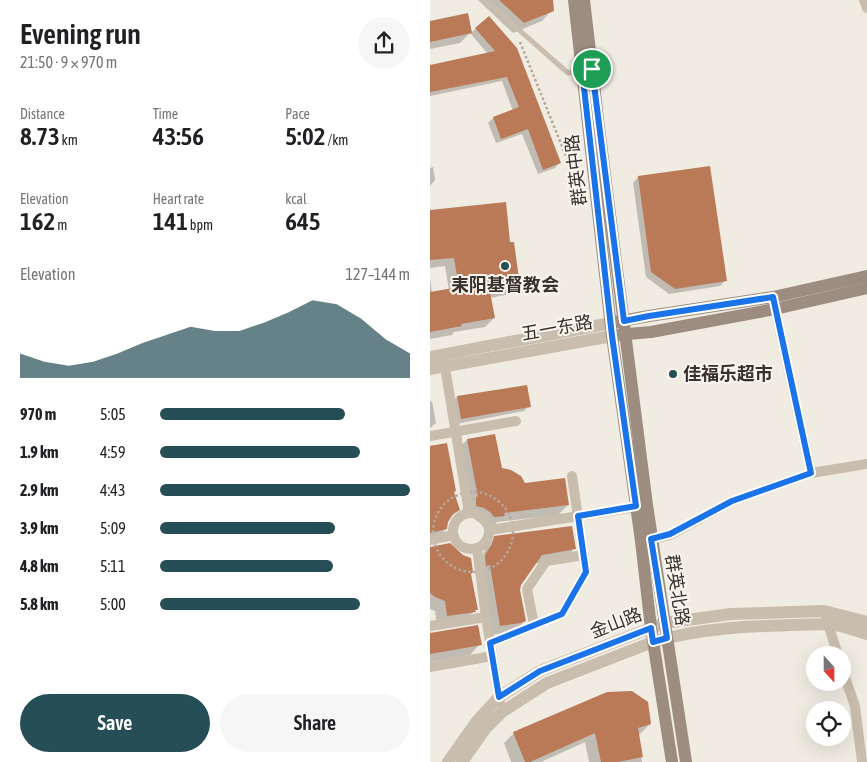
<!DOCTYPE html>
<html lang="en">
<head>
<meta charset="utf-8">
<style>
	:root { --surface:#fff; --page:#f6f6f6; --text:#202124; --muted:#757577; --accent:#254e56 }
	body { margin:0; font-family:"Asap Condensed","Noto Sans SC",sans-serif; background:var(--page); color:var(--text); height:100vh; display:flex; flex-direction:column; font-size:19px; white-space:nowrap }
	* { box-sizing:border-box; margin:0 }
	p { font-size:16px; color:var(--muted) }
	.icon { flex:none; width:28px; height:28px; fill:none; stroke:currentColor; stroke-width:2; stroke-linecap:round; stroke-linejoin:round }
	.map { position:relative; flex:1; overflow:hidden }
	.side { display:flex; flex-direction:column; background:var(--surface); width:430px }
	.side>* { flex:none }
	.needle { width:32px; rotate:159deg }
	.fabs { position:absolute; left:376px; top:646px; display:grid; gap:10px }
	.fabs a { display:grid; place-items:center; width:45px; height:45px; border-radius:50%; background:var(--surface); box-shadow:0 5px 20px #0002; font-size:25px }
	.pin { position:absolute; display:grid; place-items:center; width:42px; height:42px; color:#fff; margin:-21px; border:2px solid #fff; border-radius:50%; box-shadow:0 1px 5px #0007 }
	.round { display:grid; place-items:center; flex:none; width:52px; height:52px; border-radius:26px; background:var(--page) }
	.overview { display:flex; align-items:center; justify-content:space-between; height:85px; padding:0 20px }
	h1 { font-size:28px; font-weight:600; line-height:38px }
	.stats { display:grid; grid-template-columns:repeat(3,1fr); gap:8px; height:85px; padding:5px 20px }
	.stats div { display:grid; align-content:center }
	.stats b { font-size:25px; font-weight:600 }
	.stats small { font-size:14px; font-weight:400 }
	.stats p { font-size:14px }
	.chart { height:140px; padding:10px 20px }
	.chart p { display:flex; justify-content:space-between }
	.chart svg { width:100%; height:90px; margin-top:5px; fill:var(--accent); opacity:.7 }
	.cta { display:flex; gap:10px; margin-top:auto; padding:10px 20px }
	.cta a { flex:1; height:58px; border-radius:30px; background:var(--accent); color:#fff; font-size:20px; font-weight:600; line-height:58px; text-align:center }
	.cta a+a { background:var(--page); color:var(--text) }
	ul { padding:0 20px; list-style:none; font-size:16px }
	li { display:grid; grid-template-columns:80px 60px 1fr; align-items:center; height:38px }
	li i { height:12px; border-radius:6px; background:var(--accent) }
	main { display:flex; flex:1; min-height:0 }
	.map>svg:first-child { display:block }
</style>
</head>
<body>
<main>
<section class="side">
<div class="overview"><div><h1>Evening run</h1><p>21:50 · 9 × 970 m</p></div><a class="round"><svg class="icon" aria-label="share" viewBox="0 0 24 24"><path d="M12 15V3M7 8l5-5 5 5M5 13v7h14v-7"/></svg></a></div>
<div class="stats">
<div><p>Distance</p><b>8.73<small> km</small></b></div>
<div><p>Time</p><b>43:56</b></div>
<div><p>Pace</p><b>5:02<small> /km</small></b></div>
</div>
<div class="stats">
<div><p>Elevation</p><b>162<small> m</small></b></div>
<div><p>Heart rate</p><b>141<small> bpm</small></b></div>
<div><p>kcal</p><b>645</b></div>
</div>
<div class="chart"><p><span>Elevation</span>127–144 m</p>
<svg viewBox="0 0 160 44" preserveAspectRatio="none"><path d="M0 44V32L10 36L20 38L30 36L40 32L50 27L60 23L70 19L80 21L90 21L100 17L110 12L120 6L130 8L140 15L150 25L160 32V44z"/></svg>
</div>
<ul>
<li><b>970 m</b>5:05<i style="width:74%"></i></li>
<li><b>1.9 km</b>4:59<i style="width:80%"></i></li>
<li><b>2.9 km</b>4:43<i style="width:100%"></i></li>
<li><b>3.9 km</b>5:09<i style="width:70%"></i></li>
<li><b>4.8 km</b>5:11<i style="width:69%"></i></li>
<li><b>5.8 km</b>5:00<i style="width:80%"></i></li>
</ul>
<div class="cta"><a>Save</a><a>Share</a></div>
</section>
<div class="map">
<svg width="437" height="762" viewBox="0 0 437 762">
	<rect width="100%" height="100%" fill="#f1ece2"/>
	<g fill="#0003">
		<path d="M48 0H121L122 10 112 21 83 33Z"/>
		<path d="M37 15 41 33 59 17 130 162 125 168 108 174 92 134 66 143 58 123 63 118 83 111 72 81 0 96V66L58 54 40 33 30 43 0 49V22Z"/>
		<path d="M3 167 5 180 0 186V168Z"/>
		<path d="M279 167 295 281 290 286 239 294 216 277 203 183 208 177Z"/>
		<path d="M0 211 79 244 89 286 80 294 60 298 64 318 55 327 24 332 22 335 0 339V277L2 293 19 290 15 266 0 268Z"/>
		<path d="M27 397 99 406 94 411 26 424 22 402Z"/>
		<path d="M2 401 6 423 0 428V402Z"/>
		<path d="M37 440 70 469 95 485 138 505 128 515 67 522 64 526 53 527 51 524 43 518 36 516 27 450Z"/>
		<path d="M0 447 23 493 28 510 18 520 16 529 6 539 0 540Z"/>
		<path d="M65 538 144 549 135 559 104 564 90 585 89 590 95 621 85 630 80 632 61 635 53 555 55 548Z"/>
		<path d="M0 553 39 574 46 609 34 621 7 626 5 611 0 609Z"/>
		<path d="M0 634 50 644 40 655 0 662Z"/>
		<path d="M220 724 210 734 207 735 212 762H159L155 742 111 762H81L74 743 84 733Z"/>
	</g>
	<g fill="#ba7957">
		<path d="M69 0H123L124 11 94 23Z"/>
		<path d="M38 13 42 33 0 42V21Z"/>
		<path d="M59 16 87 48 131 163 113 170 98 129 71 139 63 117 89 107 77 77 0 92V65L65 51 45 28Z"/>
		<path d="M280 166 297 281 245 289 221 272 208 176Z"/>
		<path d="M76 202 80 242H84L90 286 60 292 65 318 31 324 32 326 0 332V292L29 287 24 258 0 260V210Z"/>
		<path d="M97 385 101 407 31 419 27 396Z"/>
		<path d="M65 434 72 468 81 470 91 476 95 483 135 478 139 505 74 513 75 516 64 517 61 513 54 508 46 506V496L48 497 37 439Z"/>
		<path d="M17 443 26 491 24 492 30 510 23 514 18 522 17 529 0 533V446Z"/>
		<path d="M142 526 146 549 112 555 91 585 90 590 96 621 91 623 70 626 60 565 56 566 55 555 62 544 64 536Z"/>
		<path d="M20 543 33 555 41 558 43 572 41 574 48 610H45L46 612 17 616 15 601 5 597 0 593V547Z"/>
		<path d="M48 625 52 645 0 654V633Z"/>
		<path d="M202 691 218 702 221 724 208 728 213 757 188 762H171L165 733 100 762H95L83 732 177 692Z"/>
	</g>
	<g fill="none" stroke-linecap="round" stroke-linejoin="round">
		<g stroke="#b5a799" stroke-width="2.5" stroke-dasharray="2.5 2.5" stroke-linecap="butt">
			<path d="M90 42 138 161 148 158"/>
			<circle cx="43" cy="532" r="40"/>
		</g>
		<path stroke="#c9bdae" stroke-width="5" d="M55 0 138 73 152 70"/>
		<g stroke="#c9bdae" stroke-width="10">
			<path d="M434 0 437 8"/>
			<path d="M344 303 381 473"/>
			<path d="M14 361 39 513"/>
			<path d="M0 436 86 421"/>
			<circle cx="41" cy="531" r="18"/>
			<path d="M60 530 212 506"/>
			<path d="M0 540 23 535"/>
			<path d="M217 540 240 535 302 501 381 473 437 464"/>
			<path d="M47 548 56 617 70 703"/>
			<path d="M396 618 408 655"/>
			<path d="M104 625 97 589 116 561 154 555"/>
			<path d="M0 626 56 617"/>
			<path d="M60 643 132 614 156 572 142 476"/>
			<path d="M0 667 62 656"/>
			<path d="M412 669 425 706 432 762"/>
		</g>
		<g stroke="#c9bdae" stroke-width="12">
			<path d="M0 357 181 323"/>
			<path d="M0 369 182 336"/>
			<path d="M18 762 47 721 69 697 110 671 221 628 235 623 301 614 394 611 437 622"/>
			<path d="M32 762 55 729 72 712 117 683 223 642C279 625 339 626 397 624L411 626 437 634"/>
		</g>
		<g stroke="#9c8d80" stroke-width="12">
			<path d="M144 0 182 336 211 541 221 628 242 762"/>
			<path d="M154 0 169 128 217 505 256 762"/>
			<path d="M186 322 219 316 343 297 437 276"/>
			<path d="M187 335 221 332 345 309 437 288"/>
		</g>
	</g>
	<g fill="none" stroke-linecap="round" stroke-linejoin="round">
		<defs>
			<path id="route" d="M162 69 194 321 219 316 343 297 381 473 302 501 240 534 221 539 237 638 223 642 221 628 110 671 69 697 60 643 132 614 156 572 148 516 206 506 182 336 152 70Z"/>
		</defs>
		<use href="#route" stroke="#fff" stroke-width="10"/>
		<use href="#route" stroke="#1a73e8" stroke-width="6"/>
	</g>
	<g fill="#254e56" stroke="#f9f5ee" stroke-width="2">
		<circle cx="75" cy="266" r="5"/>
		<circle cx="243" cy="374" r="5"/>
	</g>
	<g text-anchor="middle" stroke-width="4" stroke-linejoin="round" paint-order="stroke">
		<g font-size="18" fill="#38312c" stroke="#f9f5ee">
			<text transform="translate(146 170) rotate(-97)" y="6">群英中路</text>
			<text transform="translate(127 328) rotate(-10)" y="6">五一东路</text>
			<text transform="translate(247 590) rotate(81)" y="6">群英北路</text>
			<text transform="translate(186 623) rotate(-21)" y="6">金山路</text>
		</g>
		<g font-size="18" font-weight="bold" fill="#38312c" stroke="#f9f5ee">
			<text x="75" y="291">耒阳基督教会</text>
			<text x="253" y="380" text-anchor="start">佳福乐超市</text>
		</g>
	</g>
</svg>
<div class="fabs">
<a><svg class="needle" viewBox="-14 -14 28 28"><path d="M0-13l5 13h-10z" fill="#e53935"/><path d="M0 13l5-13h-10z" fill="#757577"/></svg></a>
<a><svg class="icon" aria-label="locate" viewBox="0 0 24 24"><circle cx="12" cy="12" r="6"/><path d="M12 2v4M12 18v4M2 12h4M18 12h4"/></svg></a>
</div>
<div class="pin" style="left:162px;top:69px;background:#1e9e55"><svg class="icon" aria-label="arrive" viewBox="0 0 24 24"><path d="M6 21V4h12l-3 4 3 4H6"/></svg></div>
</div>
</main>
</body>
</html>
